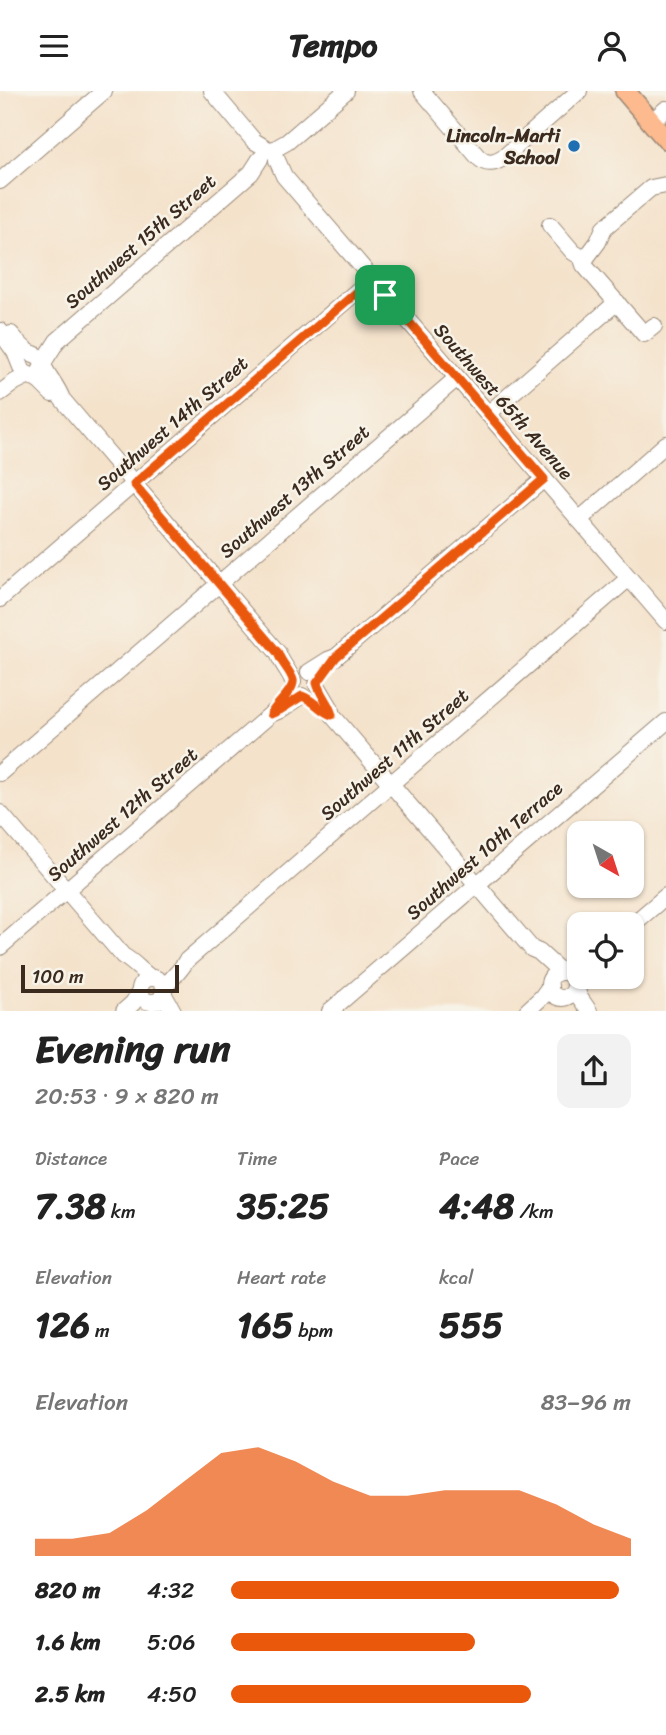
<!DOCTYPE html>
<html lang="en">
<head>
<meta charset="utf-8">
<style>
	:root { --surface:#fff; --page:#f2f2f2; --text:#222; --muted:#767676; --accent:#ea580c }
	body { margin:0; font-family:Sriracha,sans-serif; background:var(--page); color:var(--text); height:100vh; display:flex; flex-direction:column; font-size:26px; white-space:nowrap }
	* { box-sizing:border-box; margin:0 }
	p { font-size:23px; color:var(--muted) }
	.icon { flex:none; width:38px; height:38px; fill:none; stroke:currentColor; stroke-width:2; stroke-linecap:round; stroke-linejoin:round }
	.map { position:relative; height:920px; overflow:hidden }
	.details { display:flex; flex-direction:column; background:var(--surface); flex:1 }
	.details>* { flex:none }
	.needle { width:46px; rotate:141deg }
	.controls { position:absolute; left:567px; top:730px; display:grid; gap:14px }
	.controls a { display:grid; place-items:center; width:77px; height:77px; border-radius:14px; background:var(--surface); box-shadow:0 2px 5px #0004; font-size:35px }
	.scale { position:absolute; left:21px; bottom:18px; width:158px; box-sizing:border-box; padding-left:7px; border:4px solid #3b2a1e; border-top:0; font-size:19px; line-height:24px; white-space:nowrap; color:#3b2a1e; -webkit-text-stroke:5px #f7f3e8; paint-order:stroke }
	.pin { position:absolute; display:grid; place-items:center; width:60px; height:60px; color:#fff; margin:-30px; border-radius:14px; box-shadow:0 4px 10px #0006 }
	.round { display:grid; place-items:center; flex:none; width:74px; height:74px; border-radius:14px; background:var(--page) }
	.summary { display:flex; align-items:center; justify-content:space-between; height:119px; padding:0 35px }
	h1 { font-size:38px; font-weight:800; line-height:52px }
	.metrics { display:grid; grid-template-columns:repeat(3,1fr); gap:10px; height:119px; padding:7px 35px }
	.metrics div { display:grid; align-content:center }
	.metrics b { font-size:35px; font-weight:800 }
	.metrics small { font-size:19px; font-weight:400 }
	.metrics p { font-size:19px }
	.chart { height:196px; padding:14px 35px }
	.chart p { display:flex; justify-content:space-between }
	.chart svg { width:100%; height:126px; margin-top:7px; fill:var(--accent); opacity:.7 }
	ul { padding:0 35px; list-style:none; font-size:23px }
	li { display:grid; grid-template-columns:112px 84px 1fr; align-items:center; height:52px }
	li i { height:18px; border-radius:9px; background:var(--accent) }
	header { display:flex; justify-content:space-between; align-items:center; height:91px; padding:0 35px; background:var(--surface); font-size:32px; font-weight:800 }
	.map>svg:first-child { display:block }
</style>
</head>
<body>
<header><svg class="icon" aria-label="menu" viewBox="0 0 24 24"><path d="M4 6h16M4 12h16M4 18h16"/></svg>Tempo<svg class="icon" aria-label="person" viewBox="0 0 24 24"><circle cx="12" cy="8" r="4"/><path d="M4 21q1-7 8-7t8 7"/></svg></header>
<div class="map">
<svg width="666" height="920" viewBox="0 0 666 920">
	<rect width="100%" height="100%" fill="#f7f3e8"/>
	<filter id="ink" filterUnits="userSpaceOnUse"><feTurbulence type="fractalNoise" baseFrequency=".0143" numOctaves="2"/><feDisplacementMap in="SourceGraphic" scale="14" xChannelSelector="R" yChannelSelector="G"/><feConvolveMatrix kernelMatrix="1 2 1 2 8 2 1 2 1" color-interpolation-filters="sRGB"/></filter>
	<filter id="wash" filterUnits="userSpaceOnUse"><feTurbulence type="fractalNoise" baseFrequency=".00686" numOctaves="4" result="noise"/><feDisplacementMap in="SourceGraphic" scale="28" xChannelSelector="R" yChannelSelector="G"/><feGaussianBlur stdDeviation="1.57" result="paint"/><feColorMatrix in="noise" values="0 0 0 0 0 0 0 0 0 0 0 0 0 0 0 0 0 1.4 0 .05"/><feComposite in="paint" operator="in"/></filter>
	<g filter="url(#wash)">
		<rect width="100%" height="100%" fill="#f4e2cb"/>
	</g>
	<g filter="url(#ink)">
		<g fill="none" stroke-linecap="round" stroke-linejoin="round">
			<defs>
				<g id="minor">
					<path d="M212 0 254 50 269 59"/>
					<path d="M422 0 478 66C486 74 494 73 503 67L579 0"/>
					<path d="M651 31 666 18"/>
					<path d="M271 60 287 51 346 0"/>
					<path d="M277 69 284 85 666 530"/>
					<path d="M0 90 104 0"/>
					<path d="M550 134 573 161 584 168"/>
					<path d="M654 235 644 243 584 174 583 171 598 151 604 137 651 97 666 94"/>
					<path d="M0 240 15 261 23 281 31 285 40 291 52 303"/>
					<path d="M11 243C16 249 22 257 29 261 37 265 39 263 43 272L40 281"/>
					<path d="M43 272 57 250 251 82 260 68"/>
					<path d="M43 274C48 286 58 296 62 308L278 562C281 572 289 580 293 590"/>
					<path d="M0 302 15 291 29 284"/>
					<path d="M488 323 617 211"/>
					<path d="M579 429 666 353"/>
					<path d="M0 508 371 188"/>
					<path d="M309 581 328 569 336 566 544 388"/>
					<path d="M317 594 330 616 332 624 532 858 539 861 561 881"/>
					<path d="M0 682 457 287"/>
					<path d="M0 722 123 865C133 870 141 880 151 887"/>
					<path d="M632 834 666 805"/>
					<path d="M0 856 271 623 280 619 302 605"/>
					<circle cx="562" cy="894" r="13"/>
					<circle cx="152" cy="899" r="12"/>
					<path d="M575 895 580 907 589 920"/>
					<path d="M163 899C170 888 180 881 186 870L629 487"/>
					<path d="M163 902 173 920"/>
					<path d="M124 920 133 912 140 900"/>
					<path d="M330 920 666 631"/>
					<path d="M527 920 542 906 550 895"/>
				</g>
				<path id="major" d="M625 0 666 48"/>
			</defs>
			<use href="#minor" stroke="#988674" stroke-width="18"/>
			<use href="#major" stroke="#988674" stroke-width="22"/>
			<use href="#minor" stroke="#fff" stroke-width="16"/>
			<use href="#major" stroke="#fcba8e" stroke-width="19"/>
		</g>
	</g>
	<g fill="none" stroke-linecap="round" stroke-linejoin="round" filter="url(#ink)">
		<defs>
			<path id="route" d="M372 188 544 388 336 566 317 592C320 604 329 612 332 624 320 620 314 609 302 605L280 619 271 623C276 613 295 599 293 589 290 579 281 572 278 562L134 393Z"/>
		</defs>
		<use href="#route" stroke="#fff" stroke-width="14"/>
		<use href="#route" stroke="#ea580c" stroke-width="9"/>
	</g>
	<circle fill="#1f6fb2" stroke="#f7f3e8" stroke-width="2.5" cx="574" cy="55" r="7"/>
	<g text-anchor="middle" stroke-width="5" stroke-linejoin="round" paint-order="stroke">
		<g font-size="19" font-weight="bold" fill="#3b2a1e" stroke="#f7f3e8" text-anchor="end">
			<text x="560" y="51">Lincoln-Marti<tspan x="560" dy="22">School</tspan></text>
		</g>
		<g font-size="19" fill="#3b2a1e" stroke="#f7f3e8">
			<text transform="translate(140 150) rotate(-41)" y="7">Southwest 15th Street</text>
			<text transform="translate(504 310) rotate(49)" y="7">Southwest 65th Avenue</text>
			<text transform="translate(172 332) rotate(-41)" y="7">Southwest 14th Street</text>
			<text transform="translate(294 400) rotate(-41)" y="7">Southwest 13th Street</text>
			<text transform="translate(394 663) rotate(-41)" y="7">Southwest 11th Street</text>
			<text transform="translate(122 723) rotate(-41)" y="7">Southwest 12th Street</text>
			<text transform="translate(484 759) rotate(-41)" y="7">Southwest 10th Terrace</text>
		</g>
	</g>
</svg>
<div class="controls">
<a><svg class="needle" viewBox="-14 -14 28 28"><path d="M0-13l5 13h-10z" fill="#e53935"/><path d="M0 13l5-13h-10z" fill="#767676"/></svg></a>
<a><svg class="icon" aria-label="locate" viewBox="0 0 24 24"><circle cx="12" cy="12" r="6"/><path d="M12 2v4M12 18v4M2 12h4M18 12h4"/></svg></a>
</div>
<div class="scale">100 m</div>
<div class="pin" style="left:385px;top:204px;background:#1e9e55"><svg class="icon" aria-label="arrive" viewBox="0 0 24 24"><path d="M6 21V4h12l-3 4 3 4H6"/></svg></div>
</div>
<section class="details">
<div class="summary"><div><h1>Evening run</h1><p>20:53 · 9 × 820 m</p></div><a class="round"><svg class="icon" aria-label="share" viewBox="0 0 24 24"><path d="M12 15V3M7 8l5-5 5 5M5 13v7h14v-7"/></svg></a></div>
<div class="metrics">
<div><p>Distance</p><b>7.38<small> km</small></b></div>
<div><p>Time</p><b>35:25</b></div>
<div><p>Pace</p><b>4:48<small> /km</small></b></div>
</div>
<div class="metrics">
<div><p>Elevation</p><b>126<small> m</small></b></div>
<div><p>Heart rate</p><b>165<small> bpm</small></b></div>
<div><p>kcal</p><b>555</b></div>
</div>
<div class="chart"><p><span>Elevation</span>83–96 m</p>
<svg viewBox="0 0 160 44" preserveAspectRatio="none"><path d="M0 44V38L10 38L20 36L30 28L40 18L50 8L60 6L70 11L80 18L90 23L100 23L110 21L120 21L130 21L140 26L150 33L160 38V44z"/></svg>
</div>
<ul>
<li><b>820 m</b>4:32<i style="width:97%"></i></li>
<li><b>1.6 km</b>5:06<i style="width:61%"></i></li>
<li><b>2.5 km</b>4:50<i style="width:75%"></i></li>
</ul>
</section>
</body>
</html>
